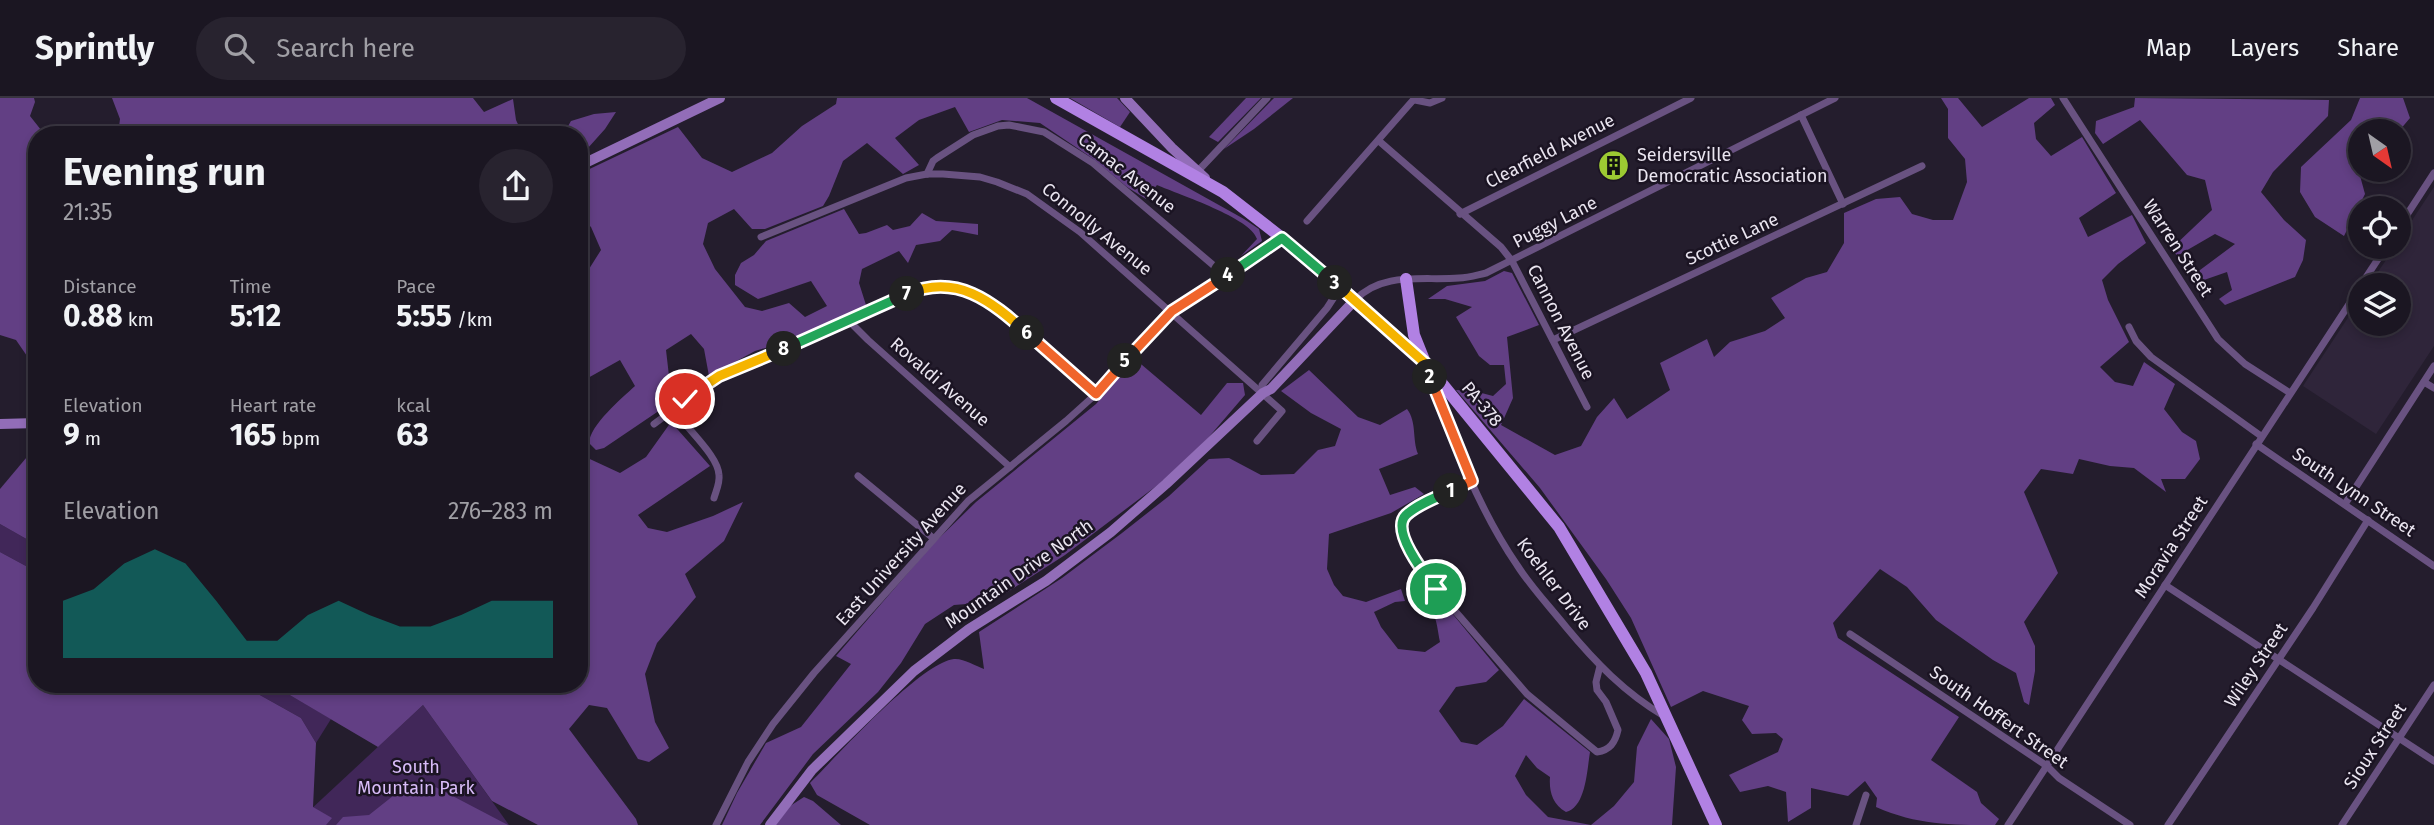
<!DOCTYPE html>
<html lang="en">
<head>
<meta charset="utf-8">
<style>
	:root { --surface:#1b1622; --page:#28232f; --text:#f1f3f6; --muted:#a09fa5; --line:#393540; --accent:#0f766e }
	body { margin:0; font-family:"Fira Sans",sans-serif; background:var(--page); color:var(--text); height:100vh; display:flex; flex-direction:column; font-size:26px; white-space:nowrap }
	* { box-sizing:border-box; margin:0 }
	p { font-size:23px; color:var(--muted) }
	.icon { flex:none; width:38px; height:38px; fill:none; stroke:currentColor; stroke-width:2; stroke-linecap:round; stroke-linejoin:round }
	.map { position:relative; flex:1; overflow:hidden }
	.drawer { position:absolute; left:28px; top:28px; width:560px; height:567px; display:flex; flex-direction:column; background:var(--surface); border-radius:28px; box-shadow:0 4px 10px #0003,0 0 0 2px var(--line) }
	.drawer>* { flex:none }
	.needle { width:46px; rotate:146deg }
	.buttons { position:absolute; left:2348px; top:21px; display:grid; gap:14px }
	.buttons a { display:grid; place-items:center; width:63px; height:63px; border-radius:50%; background:var(--surface); box-shadow:0 4px 10px #0003,0 0 0 2px var(--line); font-size:35px }
	.pin { position:absolute; display:grid; place-items:center; width:60px; height:60px; color:#fff; margin:-30px; border:4px solid #fff; border-radius:50%; box-shadow:0 2px 7px #0007 }
	.km { position:absolute; width:35px; height:35px; margin:-18px; border-radius:50%; background:#222; color:#fff; font-size:19px; line-height:35px; text-align:center }
	.round { display:grid; place-items:center; flex:none; width:74px; height:74px; border-radius:37px; background:var(--page) }
	.summary { display:flex; align-items:center; justify-content:space-between; height:119px; padding:0 35px }
	h1 { font-size:38px; font-weight:700; line-height:52px }
	.metrics { display:grid; grid-template-columns:repeat(3,1fr); gap:10px; height:119px; padding:7px 35px }
	.metrics div { display:grid; align-content:center }
	.metrics b { font-size:30px; font-weight:700 }
	.metrics small { font-size:19px; font-weight:400 }
	.metrics p { font-size:19px }
	.chart { height:196px; padding:14px 35px }
	.chart p { display:flex; justify-content:space-between }
	.chart svg { width:100%; height:126px; margin-top:7px; fill:var(--accent); opacity:.7 }
	header { display:flex; align-items:center; gap:42px; box-sizing:border-box; height:98px; padding:0 35px; background:var(--surface); border-bottom:2px solid var(--line) }
	header strong { font-size:33px }
	nav { display:flex; gap:38px; margin-inline-start:auto; font-size:24px }
	.search { width:490px; height:63px; background:var(--page); display:flex; align-items:center; gap:18px; box-sizing:border-box; padding:0 24px; border-radius:38px; color:var(--muted); font-size:26px }
	.map>svg:first-child { display:block }
</style>
</head>
<body>
<header>
<strong>Sprintly</strong>
<div class="search"><svg class="icon" aria-label="search" viewBox="0 0 24 24"><circle cx="10" cy="10" r="6"/><path d="M15 15l6 6"/></svg>Search here</div>
<nav><a>Map</a><a>Layers</a><a>Share</a></nav>
</header>
<div class="map">
<svg width="2434" height="727" viewBox="0 0 2434 727">
	<rect width="100%" height="100%" fill="#241d2d"/>
	<path fill="#2f253a" d="M2434 89V248L2376 336 2303 288 2361 200V226H2399V187H2369L2395 149H2399V142Z"/>
	<g fill="#412759">
		<path d="M0 426 37 447V474L0 454Z"/>
		<path d="M240 586H271L331 621 316 645 301 620Z"/>
		<path d="M423 607 509 727H294Z"/>
	</g>
	<g fill="#623f84">
		<path d="M0 0H34L35 4 30 18 45 37H37V255L27 258 16 242 0 237Z"/>
		<path d="M112 0H473L484 14 513 1 516 22 523 37H118L120 21Z"/>
		<path d="M837 0H1027L1244 121 1259 131 1262 143 1241 158 1257 141C1251 120 1180 97 1157 87L1146 101 1127 89 1092 60 1040 25 1002 22 969 34 955 9 919 22 895 40 919 67 903 76 867 45 843 63 829 98 823 108 765 131H752L734 111 708 125 703 146 715 171 745 209 762 213 789 205 805 219 827 208 811 183 758 201 735 187V177L741 165 754 157 766 143 844 111 859 136 866 135 887 127 893 132 910 128 922 115 936 123 978 126V137L952 132 940 143 916 147 908 165 899 153 862 171 859 185 866 207 802 239 755 253 709 278 704 251 691 236 666 252 672 304 604 350 596 352 589 345C590 327 621 301 635 288L620 262 579 285V174L589 171 601 152 591 129 579 117V76L678 29 702 60 732 74 772 55 802 28 836 6Z"/>
		<path d="M1070 0H1117L1130 14 1120 29Z"/>
		<path d="M1246 0H1261L1218 44 1209 39Z"/>
		<path d="M1274 0H1293L1254 31 1224 51Z"/>
		<path d="M1941 0H1958L1982 29 2029 0H2051L2055 7 2034 25 2036 41 2051 58 2082 39 2116 95 2079 120 2088 139 2132 117 2146 145 2118 166 2102 182 2108 202 2129 244 2100 269 2115 284 2133 288 2144 264 2175 286 2164 311 2182 334 2196 343 2200 361 2185 381H2161L2166 394 2134 370 2110 368 2079 361 2073 376 2041 371 2024 394 2058 475 2024 524 2035 548V573L2029 607 2024 604 2016 575 1993 562 1936 522 1907 489 1880 471 1833 525 1838 540 1959 619 1931 662 1977 694 1981 705 1999 721 1995 727C1950 727 1917 727 1876 709L1877 700 1865 683 1848 698 1811 690V710L1788 724 1786 694 1768 688 1740 694 1729 677 1778 654 1783 641 1776 635 1752 636 1742 622 1749 608 1703 593 1671 609 1631 520 1606 481 1540 390 1456 292 1474 293 1493 298 1506 286 1504 267H1490L1479 258 1456 219 1472 209 1445 201H1428L1447 188 1485 183 1504 173 1512 175 1539 227 1507 239 1513 300 1501 327 1555 357 1581 348 1597 319 1614 300 1627 321 1670 292 1660 265 1707 241 1714 259 1730 244 1765 233 1785 220 1771 200 1806 180 1827 174 1844 145V115L1876 101 1900 99 1912 116 1933 122H1953L1967 84 1965 61 1948 40V11Z"/>
		<path d="M2135 0 2329 2 2328 18 2273 74 2261 94 2284 122 2306 142 2303 162 2295 179 2225 207 2219 201 2232 192 2227 174 2204 182 2196 175 2235 146 2215 136 2177 158 2172 150 2212 112 2205 82 2187 77 2140 22 2103 46 2095 35 2096 23 2134 9Z"/>
		<path d="M2360 0H2403L2410 20 2399 33H2361L2359 74 2365 96 2344 138 2315 119 2300 94 2301 69 2351 22Z"/>
		<path d="M616 14 605 31 579 60V37H563L571 23 594 16Z"/>
		<path d="M1135 261 1201 317 1227 285H1243L1245 297 1208 340 1159 386 1065 457 992 504 954 507 925 526 901 565 878 594 813 656 760 727H722L737 695 766 645 801 629 851 566 836 558 932 447 976 404 1096 306Z"/>
		<path d="M1309 272 1358 319 1380 327 1407 311C1417 324 1412 341 1418 356L1379 371 1390 397 1415 389 1424 396 1391 415 1329 436 1327 471 1334 487 1343 498 1366 504 1401 491 1405 503 1395 504 1374 514 1381 529 1398 551 1425 554 1440 544C1438 535 1437 522 1433 515 1425 501 1408 501 1414 481L1422 479 1499 572 1486 584 1456 589 1439 613 1461 644 1477 647 1503 628 1524 601 1590 654C1587 672 1586 709 1566 714 1552 706 1549 693 1550 679L1537 670 1526 657 1515 678 1526 697 1548 719 1591 727 1614 708 1634 684 1637 649 1651 621 1669 641 1676 669 1672 727H870L817 697 810 685C836 659 920 565 954 561 963 560 976 568 984 571L979 534 1062 480 1122 435 1169 398 1209 361 1229 360 1261 377 1294 376 1318 352 1335 348 1341 331 1311 315 1281 293Z"/>
		<path d="M671 324 710 368 638 417 648 430 667 434 713 418 743 404 724 443 685 476 696 499 657 545 645 576 655 624 669 650 649 664 638 661 607 610 589 607 569 631 636 721 638 727H538L492 703 423 607 378 649 271 586H579V356L620 375 646 359Z"/>
		<path d="M37 347V447L0 426V391Z"/>
		<path d="M0 454 37 474V586H240L301 620 316 645 313 709 332 720 326 727H0Z"/>
		<path d="M424 683 508 727H336L343 719 369 717 398 694Z"/>
		<path d="M804 699 813 703 841 727H776L790 708Z"/>
	</g>
	<g fill="none" stroke-linecap="round" stroke-linejoin="round">
		<g stroke="#695281" stroke-width="7">
			<path d="M2063 0 2218 241 2245 266 2290 295"/>
			<path d="M1416 1 1415 2 1430 5 1442 0"/>
			<path d="M1801 17 1843 106"/>
			<path d="M1379 43 1501 149 1512 163 1587 309"/>
			<path d="M1197 74 1267 0"/>
			<path d="M927 76 933 63 937 60 973 37 998 28 1009 27 1044 34 1093 65 1226 178"/>
			<path d="M1460 116 1691 0"/>
			<path d="M1307 123 1415 0"/>
			<path d="M2399 129 2434 75"/>
			<path d="M761 139 906 80 927 76H943L980 79 997 84 1027 96 1080 134 1282 313 1257 343"/>
			<path d="M2361 187 2386 149"/>
			<path d="M1355 202C1383 173 1423 183 1459 180 1468 180 1477 177 1486 175L1835 0"/>
			<path d="M849 223 868 242 1010 369"/>
			<path d="M2129 229 2136 243 2151 259 2261 338"/>
			<path d="M1553 242 1922 68"/>
			<path d="M1428 274C1452 339 1477 409 1517 467 1531 489 1550 509 1566 529 1595 564 1625 595 1664 618"/>
			<path d="M2424 284 2434 290"/>
			<path d="M1263 295 1262 287 1327 210 1340 190"/>
			<path d="M675 312C686 331 718 357 719 377 720 385 716 393 714 400"/>
			<path d="M654 326 719 278 768 256 797 247 903 197 939 188 969 194 992 206 1096 296"/>
			<path d="M2256 346 2434 468"/>
			<path d="M858 378 933 440"/>
			<path d="M1472 383 1431 402 1404 420 1403 431 1409 452 1416 465 1436 491 1527 596 1597 654C1610 652 1615 645 1618 632L1606 604 1597 592 1596 584 1600 568"/>
			<path d="M2345 406 2434 268"/>
			<path d="M2165 487 2434 663"/>
			<path d="M1850 536 2047 668 2059 680 2130 727"/>
			<path d="M716 727 748 664 773 626 814 575 968 403 1066 323 1096 296 1172 213 1282 140"/>
			<path d="M1856 727 1866 697"/>
			<path d="M2008 727 2361 188"/>
			<path d="M2168 727 2313 510 2368 422"/>
			<path d="M2342 727 2434 587"/>
		</g>
		<g stroke="#926db8" stroke-width="10">
			<path d="M1125 0 1172 50 1205 80"/>
			<path d="M579 68 720 0"/>
			<path d="M0 326 37 325"/>
			<path d="M770 727 812 672 914 573 969 531 1046 483 1111 434 1166 386 1263 295 1271 291 1355 202"/>
		</g>
		<g stroke="#b181e3" stroke-width="12">
			<path d="M1056 0 1223 94 1282 140 1426 266 1559 429 1646 575 1716 727"/>
			<path d="M1406 181 1414 237 1424 262"/>
		</g>
	</g>
	<g fill="none" stroke-linecap="round" stroke-linejoin="round">
		<defs>
			<path id="split-1" d="M1436 491C1426 478 1390 433 1406 417 1418 406 1437 399 1451 393"/>
			<path id="split-2" d="M1430 279 1472 383 1451 393"/>
			<path id="split-3" d="M1335 185 1426 266 1430 279"/>
			<path id="split-4" d="M1228 177 1282 140 1335 185"/>
			<path id="split-5" d="M1125 263 1172 213 1228 177"/>
			<path id="split-6" d="M1027 235 1096 296 1125 263"/>
			<path id="split-7" d="M907 196C957 175 991 203 1027 235"/>
			<path id="split-8" d="M784 251 907 196"/>
			<path id="split-9" d="M685 301 719 278 784 251"/>
		</defs>
		<use href="#split-1" stroke="#fff" stroke-width="14"/>
		<use href="#split-2" stroke="#fff" stroke-width="14"/>
		<use href="#split-3" stroke="#fff" stroke-width="14"/>
		<use href="#split-4" stroke="#fff" stroke-width="14"/>
		<use href="#split-5" stroke="#fff" stroke-width="14"/>
		<use href="#split-6" stroke="#fff" stroke-width="14"/>
		<use href="#split-7" stroke="#fff" stroke-width="14"/>
		<use href="#split-8" stroke="#fff" stroke-width="14"/>
		<use href="#split-9" stroke="#fff" stroke-width="14"/>
		<use href="#split-1" stroke="#22a559" stroke-width="9"/>
		<use href="#split-2" stroke="#f0652b" stroke-width="9"/>
		<use href="#split-3" stroke="#f5b400" stroke-width="9"/>
		<use href="#split-4" stroke="#22a559" stroke-width="9"/>
		<use href="#split-5" stroke="#f0652b" stroke-width="9"/>
		<use href="#split-6" stroke="#f0652b" stroke-width="9"/>
		<use href="#split-7" stroke="#f5b400" stroke-width="9"/>
		<use href="#split-8" stroke="#22a559" stroke-width="9"/>
		<use href="#split-9" stroke="#f5b400" stroke-width="9"/>
	</g>
	<defs>
		<symbol id="building-disc" viewBox="-11 -11 22 22"><circle r="9.5" fill="#9cca32" stroke="#1b1423"/><path d="M-4-6H4V6H1V3H-1V6H-4ZM-2.5-4.3h1.7v1.8h-1.7ZM.8-4.3h1.7v1.8H.8ZM-2.5-1h1.7V.8h-1.7ZM.8-1h1.7V.8H.8Z" fill="#111"/></symbol>
	</defs>
	<g fill-rule="evenodd">
		<use href="#building-disc" x="1596" y="50" width="35" height="35"/>
	</g>
	<g text-anchor="middle" stroke-width="5" stroke-linejoin="round" paint-order="stroke">
		<g font-size="18" fill="#eae5f0" stroke="#1b1423">
			<text transform="translate(1550 53) rotate(-27)" y="6">Clearfield Avenue</text>
			<text transform="translate(1127 75) rotate(38)" y="6">Camac Avenue</text>
			<text transform="translate(1555 124) rotate(-27)" y="6">Puggy Lane</text>
			<text transform="translate(1097 131) rotate(39)" y="6">Connolly Avenue</text>
			<text transform="translate(1732 141) rotate(-25)" y="6">Scottie Lane</text>
			<text transform="translate(2178 150) rotate(57)" y="6">Warren Street</text>
			<text transform="translate(1561 224) rotate(63)" y="6">Cannon Avenue</text>
			<text transform="translate(940 284) rotate(41)" y="6">Rovaldi Avenue</text>
			<text transform="translate(1482 306) rotate(50)" y="6">PA-378</text>
			<text transform="translate(2354 394) rotate(34)" y="6">South Lynn Street</text>
			<text transform="translate(2171 449) rotate(-57)" y="6">Moravia Street</text>
			<text transform="translate(901 456) rotate(-48)" y="6">East University Avenue</text>
			<text transform="translate(1019 476) rotate(-35)" y="6">Mountain Drive North</text>
			<text transform="translate(1554 486) rotate(53)" y="6">Koehler Drive</text>
			<text transform="translate(2256 567) rotate(-56)" y="6">Wiley Street</text>
			<text transform="translate(1999 619) rotate(35)" y="6">South Hoffert Street</text>
			<text transform="translate(2375 648) rotate(-57)" y="6">Sioux Street</text>
		</g>
		<g font-size="18" fill="#eae5f0" stroke="#1b1423" text-anchor="start">
			<text x="1637" y="63">Seidersville<tspan x="1637" dy="21">Democratic Association</tspan></text>
		</g>
		<g font-size="18" fill="#d8bcf8" stroke="#1b1423">
			<text x="416" y="675">South<tspan x="416" dy="21">Mountain Park</tspan></text>
		</g>
	</g>
</svg>
<div class="buttons">
<a><svg class="needle" viewBox="-14 -14 28 28"><path d="M0-13l5 13h-10z" fill="#e53935"/><path d="M0 13l5-13h-10z" fill="#a09fa5"/></svg></a>
<a><svg class="icon" aria-label="locate" viewBox="0 0 24 24"><circle cx="12" cy="12" r="6"/><path d="M12 2v4M12 18v4M2 12h4M18 12h4"/></svg></a>
<a><svg class="icon" aria-label="layers" viewBox="0 0 24 24"><path d="M12 4l9 5-9 5-9-5zM3 14l9 5 9-5"/></svg></a>
</div>
<div class="pin" style="left:1436px;top:491px;background:#1e9e55"><svg class="icon" aria-label="arrive" viewBox="0 0 24 24"><path d="M6 21V4h12l-3 4 3 4H6"/></svg></div>
<div class="pin" style="left:685px;top:301px;background:#d93025"><svg class="icon" aria-label="check" viewBox="0 0 24 24"><path d="M5 12l5 5 9-10"/></svg></div>
<b class="km" style="left:1451px;top:393px">1</b>
<b class="km" style="left:1430px;top:279px">2</b>
<b class="km" style="left:1335px;top:185px">3</b>
<b class="km" style="left:1228px;top:177px">4</b>
<b class="km" style="left:1125px;top:263px">5</b>
<b class="km" style="left:1027px;top:235px">6</b>
<b class="km" style="left:907px;top:196px">7</b>
<b class="km" style="left:784px;top:251px">8</b>
<section class="drawer">
<div class="summary"><div><h1>Evening run</h1><p>21:35</p></div><a class="round"><svg class="icon" aria-label="share" viewBox="0 0 24 24"><path d="M12 15V3M7 8l5-5 5 5M5 13v7h14v-7"/></svg></a></div>
<div class="metrics">
<div><p>Distance</p><b>0.88<small> km</small></b></div>
<div><p>Time</p><b>5:12</b></div>
<div><p>Pace</p><b>5:55<small> /km</small></b></div>
</div>
<div class="metrics">
<div><p>Elevation</p><b>9<small> m</small></b></div>
<div><p>Heart rate</p><b>165<small> bpm</small></b></div>
<div><p>kcal</p><b>63</b></div>
</div>
<div class="chart"><p><span>Elevation</span>276–283 m</p>
<svg viewBox="0 0 160 44" preserveAspectRatio="none"><path d="M0 44V24L10 20L20 11L30 6L40 11L50 24L60 38L70 38L80 29L90 24L100 29L110 33L120 33L130 29L140 24L150 24L160 24V44z"/></svg>
</div>
</section>
</div>
</body>
</html>
